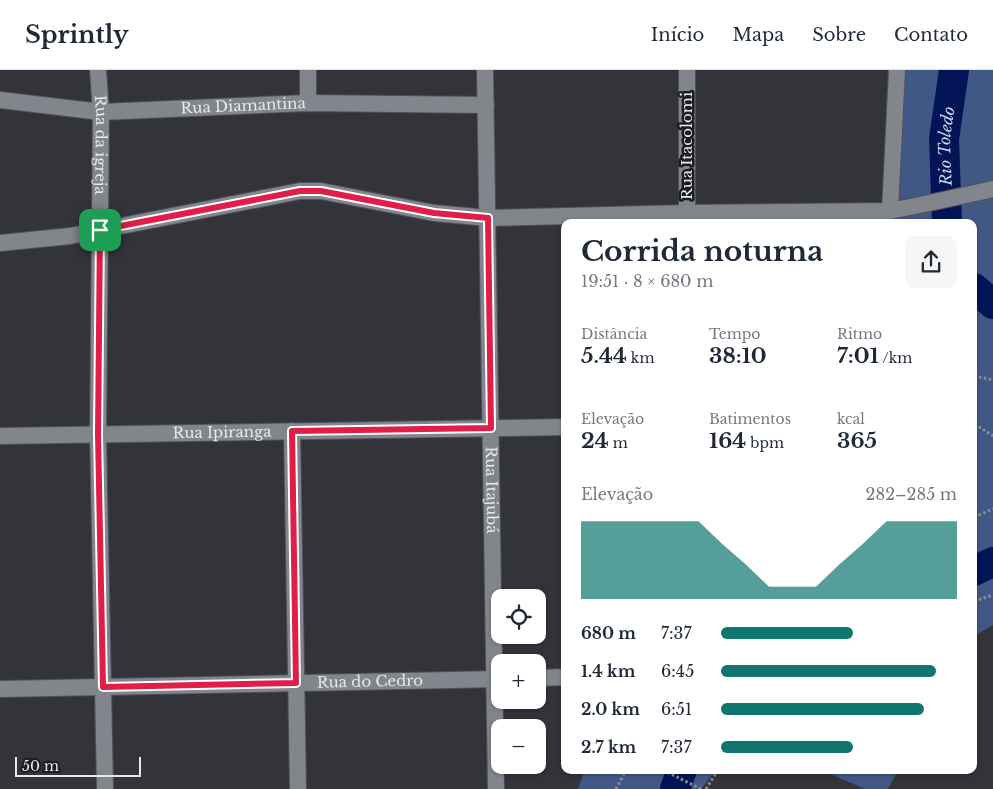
<!DOCTYPE html>
<html lang="pt">
<head>
<meta charset="utf-8">
<style>
	:root { --surface:#fff; --page:#f6f6f7; --text:#1f2937; --muted:#747a83; --line:#e0e1e3; --accent:#0f766e }
	body { margin:0; font-family:"Libre Baskerville",serif; background:var(--page); color:var(--text); height:100vh; display:flex; flex-direction:column; font-size:19px; white-space:nowrap }
	* { box-sizing:border-box; margin:0 }
	p { font-size:16px; color:var(--muted) }
	.icon { flex:none; width:28px; height:28px; fill:none; stroke:currentColor; stroke-width:2; stroke-linecap:round; stroke-linejoin:round }
	.map { position:relative; flex:1; overflow:hidden }
	.details { position:absolute; left:561px; top:149px; width:416px; height:555px; display:flex; flex-direction:column; background:var(--surface); border-radius:10px; box-shadow:0 1px 4px #0004 }
	.details>* { flex:none }
	.fabs { position:absolute; left:491px; top:519px; display:grid; gap:10px }
	.fabs a { display:grid; place-items:center; width:55px; height:55px; border-radius:10px; background:var(--surface); box-shadow:0 1px 4px #0004; font-size:25px }
	.scale { position:absolute; left:15px; bottom:12px; width:126px; box-sizing:border-box; padding-left:5px; border:2px solid #e6e8eb; border-top:0; font-size:14px; line-height:18px; white-space:nowrap; color:#e6e8eb; -webkit-text-stroke:4px #1b1c1e; paint-order:stroke }
	.pin { position:absolute; display:grid; place-items:center; width:42px; height:42px; color:#fff; margin:-21px; border-radius:10px; box-shadow:0 2px 8px #0006 }
	.round { display:grid; place-items:center; flex:none; width:52px; height:52px; border-radius:10px; background:var(--page) }
	.summary { display:flex; align-items:center; justify-content:space-between; height:85px; padding:0 20px }
	h1 { font-size:28px; font-weight:700; line-height:38px }
	.metrics { display:grid; grid-template-columns:repeat(3,1fr); gap:8px; height:85px; padding:5px 20px }
	.metrics div { display:grid; align-content:center }
	.metrics b { font-size:21px; font-weight:700 }
	.metrics small { font-size:14px; font-weight:400 }
	.metrics p { font-size:14px }
	.chart { height:140px; padding:10px 20px }
	.chart p { display:flex; justify-content:space-between }
	.chart svg { width:100%; height:90px; margin-top:5px; fill:var(--accent); opacity:.7 }
	ul { padding:0 20px; list-style:none; font-size:16px }
	li { display:grid; grid-template-columns:80px 60px 1fr; align-items:center; height:38px }
	li i { height:12px; border-radius:6px; background:var(--accent) }
	header { display:flex; align-items:center; gap:30px; box-sizing:border-box; height:70px; padding:0 25px; background:var(--surface); border-bottom:1px solid var(--line) }
	header strong { font-size:24px }
	nav { display:flex; gap:28px; margin-inline-start:auto; font-size:18px }
	.map>svg:first-child { display:block }
</style>
</head>
<body>
<header>
<strong>Sprintly</strong>
<nav><a>Início</a><a>Mapa</a><a>Sobre</a><a>Contato</a></nav>
</header>
<div class="map">
<svg width="993" height="719" viewBox="0 0 993 719">
	<rect width="100%" height="100%" fill="#32343a"/>
	<g fill="#415886">
		<path d="M901 0H993V115L893 135Z"/>
		<path d="M993 124V555L974 566V152H892L891 147Z"/>
		<path d="M585 700H716L701 719H578Z"/>
		<path d="M821 700H898L888 719H865Z"/>
	</g>
	<g fill="none" stroke-linecap="round" stroke-linejoin="round">
		<g stroke="#021456" stroke-width="30">
			<path id="s1" d="M947 152 944 69 954 0"/>
			<path d="M974 218 993 234"/>
			<path d="M974 501 993 492"/>
			<path d="M675 719 682 700"/>
		</g>
		<defs>
			<g id="minor">
				<path id="s2" d="M98 0 101 42 98 365 105 719"/>
				<path d="M308 0V33"/>
				<path id="s3" d="M485 0 496 719"/>
				<path id="s4" d="M0 30 101 42 308 33 486 35"/>
				<path d="M890 141 897 0"/>
				<path d="M687 152V0"/>
				<path d="M0 173 70 166 300 121H321L434 143 488 148 686 143 890 141 920 135 993 119"/>
				<path d="M292 361 298 719"/>
				<path id="s5" d="M0 366 565 357"/>
				<path d="M538 608 565 607"/>
				<path id="s6" d="M0 619 500 609"/>
			</g>
		</defs>
		<use href="#minor" stroke="#4e5156" stroke-width="18"/>
		<g stroke="#8a8c91" stroke-width="3" stroke-dasharray="2.5 2.5" stroke-linecap="butt">
			<path d="M974 306 993 310"/>
			<path d="M974 355 981 358 993 366"/>
			<path d="M974 447 993 439"/>
			<path d="M974 531 993 525"/>
			<path d="M663 700 701 719"/>
			<path d="M616 719 626 700"/>
			<path d="M706 719 718 700"/>
		</g>
		<use href="#minor" stroke="#82858b" stroke-width="16"/>
	</g>
	<g fill="none" stroke-linecap="round" stroke-linejoin="round">
		<defs>
			<path id="route" d="M300 121H321L434 143 488 148 491 358 292 361 296 613 103 617 98 364 100 160Z"/>
		</defs>
		<use href="#route" stroke="#fff" stroke-width="10"/>
		<use href="#route" stroke="#e11d48" stroke-width="6"/>
	</g>
	<g text-anchor="middle" stroke-width="5" stroke-linejoin="round" paint-order="stroke">
		<g font-size="15" fill="#e6e8eb" stroke="#1b1c1e">
			<text dy="5" stroke="none"><textPath href="#s4" startOffset="244">Rua Diamantina</textPath></text>
			<text dy="5" stroke="none"><textPath href="#s2" startOffset="75">Rua da igreja</textPath></text>
			<text transform="translate(687 76) rotate(-90)" y="5">Rua Itacolomi</text>
			<text dy="5" stroke="none"><textPath href="#s5" startOffset="222">Rua Ipiranga</textPath></text>
			<text dy="5" stroke="none"><textPath href="#s3" startOffset="420">Rua Itajubá</textPath></text>
			<text dy="5" stroke="none"><textPath href="#s6" startOffset="370">Rua do Cedro</textPath></text>
		</g>
		<g font-size="16" font-style="italic" fill="#ced8ec" stroke="#1b1c1e">
			<text dy="6" stroke="none"><textPath href="#s1" startOffset="76">Rio Toledo</textPath></text>
		</g>
	</g>
</svg>
<div class="fabs">
<a><svg class="icon" aria-label="locate" viewBox="0 0 24 24"><circle cx="12" cy="12" r="6"/><path d="M12 2v4M12 18v4M2 12h4M18 12h4"/></svg></a>
<a>+</a>
<a>−</a>
</div>
<div class="scale">50 m</div>
<div class="pin" style="left:100px;top:160px;background:#1e9e55"><svg class="icon" aria-label="arrive" viewBox="0 0 24 24"><path d="M6 21V4h12l-3 4 3 4H6"/></svg></div>
<section class="details">
<div class="summary"><div><h1>Corrida noturna</h1><p>19:51 · 8 × 680 m</p></div><a class="round"><svg class="icon" aria-label="share" viewBox="0 0 24 24"><path d="M12 15V3M7 8l5-5 5 5M5 13v7h14v-7"/></svg></a></div>
<div class="metrics">
<div><p>Distância</p><b>5.44<small> km</small></b></div>
<div><p>Tempo</p><b>38:10</b></div>
<div><p>Ritmo</p><b>7:01<small> /km</small></b></div>
</div>
<div class="metrics">
<div><p>Elevação</p><b>24<small> m</small></b></div>
<div><p>Batimentos</p><b>164<small> bpm</small></b></div>
<div><p>kcal</p><b>365</b></div>
</div>
<div class="chart"><p><span>Elevação</span>282–285 m</p>
<svg viewBox="0 0 160 44" preserveAspectRatio="none"><path d="M0 44V6L10 6L20 6L30 6L40 6L50 6L60 17L70 27L80 38L90 38L100 38L110 27L120 17L130 6L140 6L150 6L160 6V44z"/></svg>
</div>
<ul>
<li><b>680 m</b>7:37<i style="width:56%"></i></li>
<li><b>1.4 km</b>6:45<i style="width:91%"></i></li>
<li><b>2.0 km</b>6:51<i style="width:86%"></i></li>
<li><b>2.7 km</b>7:37<i style="width:56%"></i></li>
</ul>
</section>
</div>
</body>
</html>
